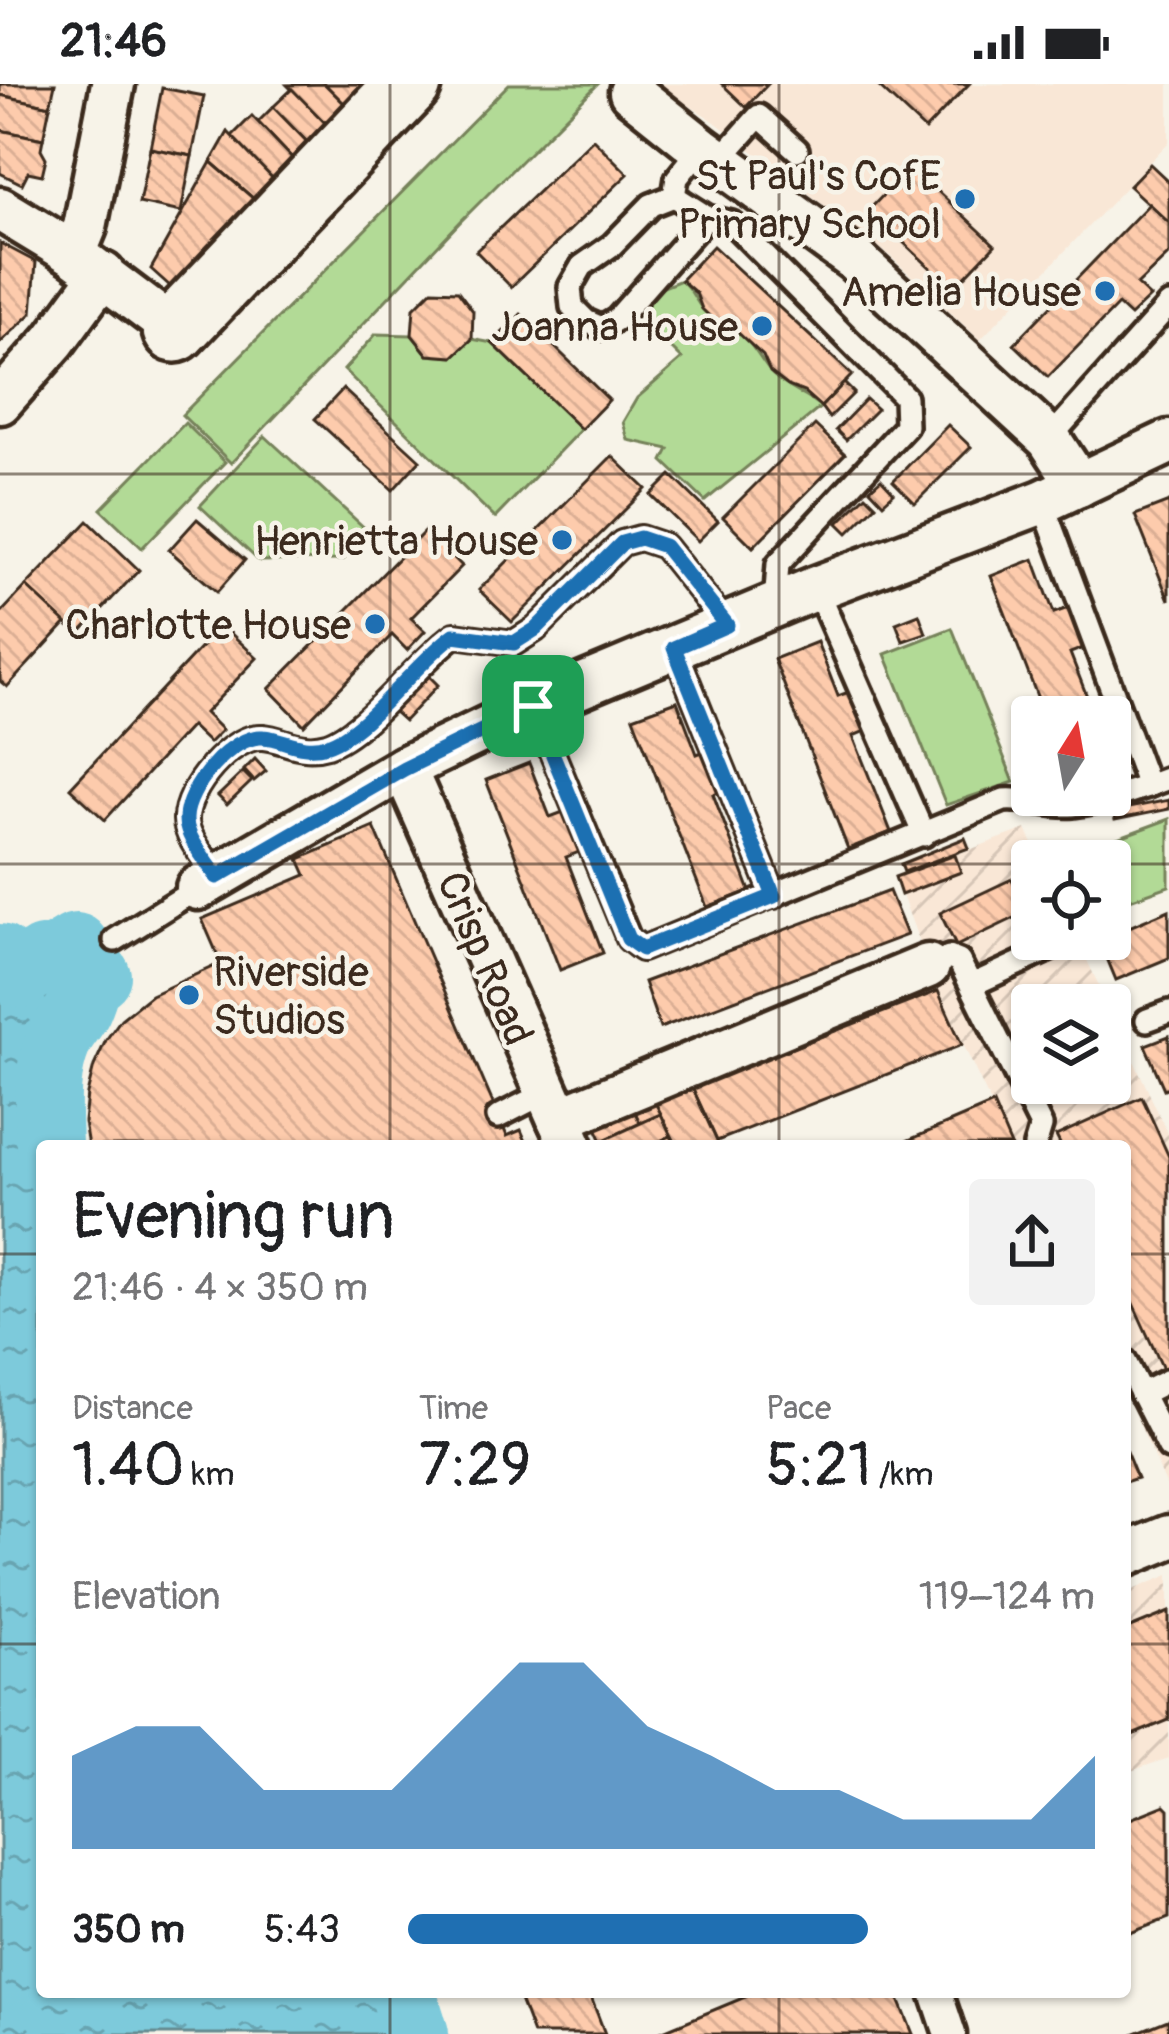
<!DOCTYPE html>
<html lang="en">
<head>
<meta charset="utf-8">
<style>
	:root { --surface:#fff; --page:#f2f2f2; --text:#202124; --muted:#757577; --accent:#1f6fb2 }
	body { margin:0; font-family:Pangolin,sans-serif; background:var(--page); color:var(--text); height:100vh; display:flex; flex-direction:column; font-size:45px; white-space:nowrap }
	* { box-sizing:border-box; margin:0 }
	p { font-size:39px; color:var(--muted) }
	.icon { flex:none; width:66px; height:66px; fill:none; stroke:currentColor; stroke-width:2; stroke-linecap:round; stroke-linejoin:round }
	.map { position:relative; flex:1; overflow:hidden }
	.details { position:absolute; left:36px; top:1056px; width:1095px; height:858px; display:flex; flex-direction:column; background:var(--surface); border-radius:12px; box-shadow:0 3px 9px #0004 }
	.details>* { flex:none }
	.needle { width:78px; rotate:11deg }
	.buttons { position:absolute; left:1011px; top:612px; display:grid; gap:24px }
	.buttons a { display:grid; place-items:center; width:120px; height:120px; border-radius:12px; background:var(--surface); box-shadow:0 3px 9px #0004; font-size:60px }
	.pin { position:absolute; display:grid; place-items:center; width:102px; height:102px; color:#fff; margin:-51px; border-radius:24px; box-shadow:0 6px 18px #0006 }
	.round { display:grid; place-items:center; flex:none; width:126px; height:126px; border-radius:12px; background:var(--page) }
	.head { display:flex; align-items:center; justify-content:space-between; height:204px; padding:0 36px }
	h1 { font-size:66px; font-weight:600; line-height:90px }
	.metrics { display:grid; grid-template-columns:repeat(3,1fr); gap:18px; height:204px; padding:12px 36px }
	.metrics div { display:grid; align-content:center }
	.metrics b { font-size:60px; font-weight:600 }
	.metrics small { font-size:33px; font-weight:400 }
	.metrics p { font-size:33px }
	.chart { height:336px; padding:24px 36px }
	.chart p { display:flex; justify-content:space-between }
	.chart svg { width:100%; height:216px; margin-top:12px; fill:var(--accent); opacity:.7 }
	ul { padding:0 36px; list-style:none; font-size:39px }
	li { display:grid; grid-template-columns:192px 144px 1fr; align-items:center; height:90px }
	li i { height:30px; border-radius:15px; background:var(--accent) }
	.status { display:flex; justify-content:space-between; align-items:center; height:84px; padding:0 60px; background:var(--surface); direction:ltr }
	.status svg { height:33px; fill:currentColor }
	.map>svg:first-child { display:block }
</style>
</head>
<body>
<div class="status"><b>21:46</b><svg viewBox="0 0 49 12"><path d="M0 12V9h3v3zM5 12V6h3v6zM10 12V3h3v9zM15 12V0h3v12zM26 1h20v11H26zM47 4h2v5h-2z"/></svg></div>
<div class="map">
<svg width="1169" height="1950" viewBox="0 0 1169 1950">
	<defs>
		<pattern id="industrial-furrows" width="10" height="10" patternUnits="userSpaceOnUse" patternTransform="scale(3)"><rect width="10" height="10" fill="#f9e7d6"/><path d="M-1 1l2-2M0 10L10 0M9 11l2-2" fill="none" stroke="#d6c6b7"/></pattern>
		<pattern id="water-ripples" width="26" height="14" patternUnits="userSpaceOnUse" patternTransform="scale(3)"><rect width="26" height="14" fill="#7dcadb"/><path d="M2 4q2-2 4 0t4 0M15 11q2-2 4 0t4 0" fill="none" stroke="#68a4b1"/></pattern>
		<pattern id="building-back-hatch" width="6" height="6" patternUnits="userSpaceOnUse" patternTransform="scale(3)"><rect width="6" height="6" fill="#fdcbac"/><path d="M-1 5l2 2M0 0l6 6M5-1l2 2" fill="none" stroke="#daae94"/></pattern>
	</defs>
	<rect width="100%" height="100%" fill="#f7f3e8"/>
	<filter id="ink" filterUnits="userSpaceOnUse"><feTurbulence type="fractalNoise" baseFrequency=".00833" numOctaves="2"/><feDisplacementMap in="SourceGraphic" scale="24" xChannelSelector="R" yChannelSelector="G"/><feConvolveMatrix kernelMatrix="1 2 1 2 8 2 1 2 1" color-interpolation-filters="sRGB"/></filter>
	<g filter="url(#ink)">
		<path fill="#f9e7d6" d="M654 0H1169V58L980 256 889 171 711 35Z"/>
		<g fill="url(#industrial-furrows)">
			<path d="M1026 745 1041 777H1032V855H1077L1108 921H1032V999H1110V925L1169 1052V1325L1164 1327 1169 1334V1407L1125 1307V1062H1011L938 907 895 793Z"/>
			<path d="M1169 1491V1674L1125 1689V1509Z"/>
		</g>
		<g fill="#b2da96" stroke="#76825a" stroke-width="3">
			<path d="M509 0H598L461 137 231 379 182 331Z"/>
			<path d="M681 196C692 206 695 216 704 227 713 238 726 239 736 247 754 259 760 277 773 291 787 305 806 310 821 323L705 417 663 377 669 365 628 356 623 338 637 314 682 275 636 229 646 210Z"/>
			<path d="M376 250 412 251 428 271 453 273 472 255 492 259 581 345 495 434 344 286Z"/>
			<path d="M185 339 225 378 142 464 101 425Z"/>
			<path d="M265 352 371 450 343 476 259 477 200 422Z"/>
			<path d="M952 544 1014 698 946 721 885 570Z"/>
			<path d="M1169 735V802L1110 823V777H1055Z"/>
		</g>
		<path fill="url(#water-ripples)" stroke="#638a8f" stroke-width="3" d="M76 862 98 892C84 902 86 909 79 924 74 935 64 944 59 956 44 991 48 1025 49 1062H42V1908H403L416 1950H0V873L21 891 43 875 49 878Z"/>
		<g fill="none" stroke-linecap="round" stroke-linejoin="round">
			<g stroke="#7dcadb" stroke-width="66">
				<path d="M0 873 21 891 43 875 49 878 76 862 98 892C84 902 86 909 79 924 74 935 64 944 59 956 44 991 48 1025 49 1062"/>
				<path d="M403 1908 416 1950"/>
			</g>
		</g>
		<g fill="url(#building-back-hatch)" stroke="#3b2a1e" stroke-width="3">
			<path d="M0 0H55L50 22 0 11Z"/>
			<path d="M325 0 348 23 328 42 287 1Z"/>
			<path d="M325 0H361L366 5 348 23Z"/>
			<path d="M722 0H768L746 23Z"/>
			<path d="M876 0H969L925 46Z"/>
			<path d="M162 4 204 12 192 72 150 64Z"/>
			<path d="M292 5 328 42 310 61 273 23Z"/>
			<path d="M0 11 50 22 43 55 0 46Z"/>
			<path d="M273 23 310 61 294 76 258 38Z"/>
			<path d="M252 32 294 76 275 97 231 53Z"/>
			<path d="M0 46 43 55 41 65 46 74 42 91 28 88 22 100 0 89Z"/>
			<path d="M228 48 275 97 255 116 211 78Z"/>
			<path d="M593 55 628 90 511 203 476 167Z"/>
			<path d="M150 64 192 72 181 128 139 119Z"/>
			<path d="M211 78 255 116 171 203 151 185Z"/>
			<path d="M1150 80 1169 98V139L1129 102Z"/>
			<path d="M911 82 995 161 953 205 869 126Z"/>
			<path d="M1149 120 1169 139V170L1137 201 1150 213 1130 232 1118 221 1048 293 1014 260Z"/>
			<path d="M0 159 36 178 32 229 0 259Z"/>
			<path d="M713 162 852 291 821 323 804 308 788 302 770 288 763 272 733 244 718 240 702 225 696 209 681 196Z"/>
			<path d="M432 206 458 207 473 227 472 255 453 273 428 271 412 251 414 224Z"/>
			<path d="M521 230 609 316 581 345 492 259Z"/>
			<path d="M844 299 854 309 829 334 821 323Z"/>
			<path d="M343 305 420 376 393 406 315 335Z"/>
			<path d="M866 315 877 325 846 356 836 346Z"/>
			<path d="M815 341 845 370 753 463 723 433Z"/>
			<path d="M948 341 971 363 915 419 893 397Z"/>
			<path d="M612 372 646 405 512 538 479 506Z"/>
			<path d="M671 391 718 437 698 457 651 411Z"/>
			<path d="M881 395 894 409 883 419 870 405Z"/>
			<path d="M866 411 876 421 848 449 838 439Z"/>
			<path d="M1169 418V516L1135 431Z"/>
			<path d="M197 435 245 476 217 508 169 466Z"/>
			<path d="M88 437 139 486 78 551 26 502Z"/>
			<path d="M426 446 462 482 411 534 425 547 407 566 392 551 304 641 269 605Z"/>
			<path d="M1034 475 1054 529 1071 523 1086 563 1070 569 1095 633H1045L991 492Z"/>
			<path d="M26 502 66 539 7 603 0 597V530Z"/>
			<path d="M919 530 926 549 903 557 896 539Z"/>
			<path d="M222 541 257 574 205 629 222 646 209 659 191 642 105 736 70 704Z"/>
			<path d="M817 558 838 612 854 606 870 645 853 652 891 748 848 765 774 575Z"/>
			<path d="M429 592 438 601 404 637 394 628Z"/>
			<path d="M677 617 697 670 713 664 729 704 713 710 750 807 707 823 633 633Z"/>
			<path d="M255 675 266 687 254 697 244 686Z"/>
			<path d="M529 679 550 733 566 727 582 767 566 773 603 869 560 886 486 696Z"/>
			<path d="M243 688 252 697 227 721 218 712Z"/>
			<path d="M1169 716V725L1115 736 1113 727Z"/>
			<path d="M374 743 507 1052 521 1046 528 1062H88L84 1038 87 1010 94 982 106 956 121 935 151 911 221 879 202 835 306 791 299 775Z"/>
			<path d="M965 754 969 764 904 788 901 780Z"/>
			<path d="M955 771 961 788 901 811 895 793Z"/>
			<path d="M1012 795 1027 828 956 862 940 829Z"/>
			<path d="M889 807 907 851 660 944 644 898Z"/>
			<path d="M1169 826V874L1116 896 1099 855H1110V851Z"/>
			<path d="M938 907 962 961 717 1057 692 1003Z"/>
			<path d="M1169 952V1003L1164 1005 1145 961Z"/>
			<path d="M684 991 692 1003 719 1062H677L648 1005Z"/>
			<path d="M648 1005 661 1030 640 1039 629 1015Z"/>
			<path d="M1142 1013 1169 1073V1283L1163 1285 1125 1202V1062H1061L1056 1052Z"/>
			<path d="M629 1015 640 1039 602 1057 590 1031Z"/>
			<path d="M993 1020 1011 1062H895Z"/>
			<path d="M661 1030 671 1052 649 1062H605L602 1057Z"/>
			<path d="M671 1052 676 1062H649Z"/>
			<path d="M1125 1365 1137 1394 1125 1398Z"/>
			<path d="M1169 1528V1636L1125 1654V1546Z"/>
			<path d="M1165 1721 1169 1725V1834L1125 1851V1737Z"/>
			<path d="M517 1908H589L605 1950H533Z"/>
			<path d="M757 1908H896L913 1950H656Z"/>
			<path d="M1168 1936 1169 1950H1133Z"/>
		</g>
		<g fill="none" stroke-linecap="round" stroke-linejoin="round">
			<defs>
				<g id="service">
					<path d="M719 77 759 32 797 66"/>
					<path d="M674 112 707 133 732 139 905 313 906 342 778 480 775 522"/>
					<path d="M674 112 651 121 612 161 582 182 570 203 572 223 586 237 602 244 617 235 707 133"/>
					<path d="M674 112 677 94 701 64"/>
					<path d="M1049 355 1169 221"/>
					<path d="M1042 418 1148 702"/>
					<path d="M816 504 924 751"/>
					<path d="M674 564 774 812"/>
					<path d="M533 622 629 855 642 865 1004 716C1028 714 1049 723 1073 721 1104 718 1140 705 1169 694"/>
					<path d="M217 792C207 777 186 754 186 736 185 706 232 650 263 653 284 655 300 669 327 661 367 648 417 578 455 551L514 559 536 545 622 459 640 454 664 462 727 541"/>
					<path d="M115 856 198 804"/>
					<path d="M928 882 949 873 959 877 1041 1042 1035 1062"/>
					<path d="M972 901 1063 859"/>
					<path d="M1147 936 1169 928"/>
					<path d="M1029 1019 1054 1006 1057 999"/>
					<path d="M498 1033 547 1008"/>
					<path d="M1125 1277 1169 1364"/>
					<path d="M1141 1310 1169 1296"/>
				</g>
				<path id="pedestrian" d="M936 1908 950 1950"/>
				<g id="minor">
					<path d="M631 8 701 64 854 175 1049 355 1079 401"/>
					<path d="M0 125 74 170 175 246"/>
					<path d="M74 170 85 143 113 0"/>
					<path d="M0 318 54 257 103 190"/>
					<path d="M404 684 571 1062"/>
					<path d="M198 804 404 684 533 622 816 504 1042 418 1169 358"/>
					<path d="M559 1035 928 882"/>
					<path d="M1125 1471 1169 1453"/>
				</g>
				<path id="primary" d="M175 246 409 0"/>
			</defs>
			<use href="#service" stroke="#3b2a1e" stroke-width="30"/>
			<use href="#pedestrian" stroke="#3b2a1e" stroke-width="39"/>
			<use href="#minor" stroke="#3b2a1e" stroke-width="51"/>
			<use href="#primary" stroke="#3b2a1e" stroke-width="72"/>
			<use href="#service" stroke="#f7f3e8" stroke-width="21"/>
			<use href="#pedestrian" stroke="#f7f3e8" stroke-width="30"/>
			<use href="#minor" stroke="#f7f3e8" stroke-width="42"/>
			<use href="#primary" stroke="#f7f3e8" stroke-width="63"/>
		</g>
	</g>
	<g fill="none" stroke-linecap="round" stroke-linejoin="round" filter="url(#ink)">
		<defs>
			<path id="route" d="M640 454 664 462 727 541 674 564 774 812 642 865 628 855 533 622 404 685 217 793C207 777 186 754 186 736 185 706 232 650 263 653 284 654 300 669 327 661 367 648 416 578 454 551L514 559 536 545 622 459Z"/>
		</defs>
		<use href="#route" stroke="#fff" stroke-width="24"/>
		<use href="#route" stroke="#1f6fb2" stroke-width="15"/>
	</g>
	<path fill="none" stroke="#3b2a1e" stroke-width="3" stroke-opacity="0.55" d="M390 0V1062M779 0V1062M0 390H1169M0 780H1032M1110 780H1169M0 1170H42M1125 1170H1169M0 1560H42M1125 1560H1169M390 1908V1950M779 1908V1950"/>
	<g fill="#1f6fb2" stroke="#f7f3e8" stroke-width="4.5">
		<circle cx="965" cy="115" r="12"/>
		<circle cx="1105" cy="207" r="12"/>
		<circle cx="762" cy="242" r="12"/>
		<circle cx="562" cy="456" r="12"/>
		<circle cx="375" cy="540" r="12"/>
		<circle cx="189" cy="911" r="12"/>
	</g>
	<g text-anchor="middle" stroke-width="9" stroke-linejoin="round" paint-order="stroke">
		<g font-size="42" fill="#3b2a1e" stroke="#f7f3e8" text-anchor="end">
			<text x="941" y="106">St Paul's CofE<tspan x="941" dy="48">Primary School</tspan></text>
			<text x="1081" y="222">Amelia House</text>
			<text x="738" y="257">Joanna House</text>
			<text x="538" y="471">Henrietta House</text>
			<text x="351" y="555">Charlotte House</text>
			<text x="213" y="902" text-anchor="start">Riverside<tspan x="213" dy="48">Studios</tspan></text>
		</g>
		<g font-size="42" fill="#3b2a1e" stroke="#f7f3e8">
			<text transform="translate(486 874) rotate(67)" y="15">Crisp Road</text>
		</g>
	</g>
</svg>
<div class="buttons">
<a><svg class="needle" viewBox="-14 -14 28 28"><path d="M0-13l5 13h-10z" fill="#e53935"/><path d="M0 13l5-13h-10z" fill="#757577"/></svg></a>
<a><svg class="icon" aria-label="locate" viewBox="0 0 24 24"><circle cx="12" cy="12" r="6"/><path d="M12 2v4M12 18v4M2 12h4M18 12h4"/></svg></a>
<a><svg class="icon" aria-label="layers" viewBox="0 0 24 24"><path d="M12 4l9 5-9 5-9-5zM3 14l9 5 9-5"/></svg></a>
</div>
<div class="pin" style="left:533px;top:622px;background:#1e9e55"><svg class="icon" aria-label="arrive" viewBox="0 0 24 24"><path d="M6 21V4h12l-3 4 3 4H6"/></svg></div>
<section class="details">
<div class="head"><div><h1>Evening run</h1><p>21:46 · 4 × 350 m</p></div><a class="round"><svg class="icon" aria-label="share" viewBox="0 0 24 24"><path d="M12 15V3M7 8l5-5 5 5M5 13v7h14v-7"/></svg></a></div>
<div class="metrics">
<div><p>Distance</p><b>1.40<small> km</small></b></div>
<div><p>Time</p><b>7:29</b></div>
<div><p>Pace</p><b>5:21<small> /km</small></b></div>
</div>
<div class="chart"><p><span>Elevation</span>119–124 m</p>
<svg viewBox="0 0 160 44" preserveAspectRatio="none"><path d="M0 44V25L10 19L20 19L30 32L40 32L50 32L60 19L70 6L80 6L90 19L100 25L110 32L120 32L130 38L140 38L150 38L160 25V44z"/></svg>
</div>
<ul>
<li><b>350 m</b>5:43<i style="width:67%"></i></li>
</ul>
</section>
</div>
</body>
</html>
